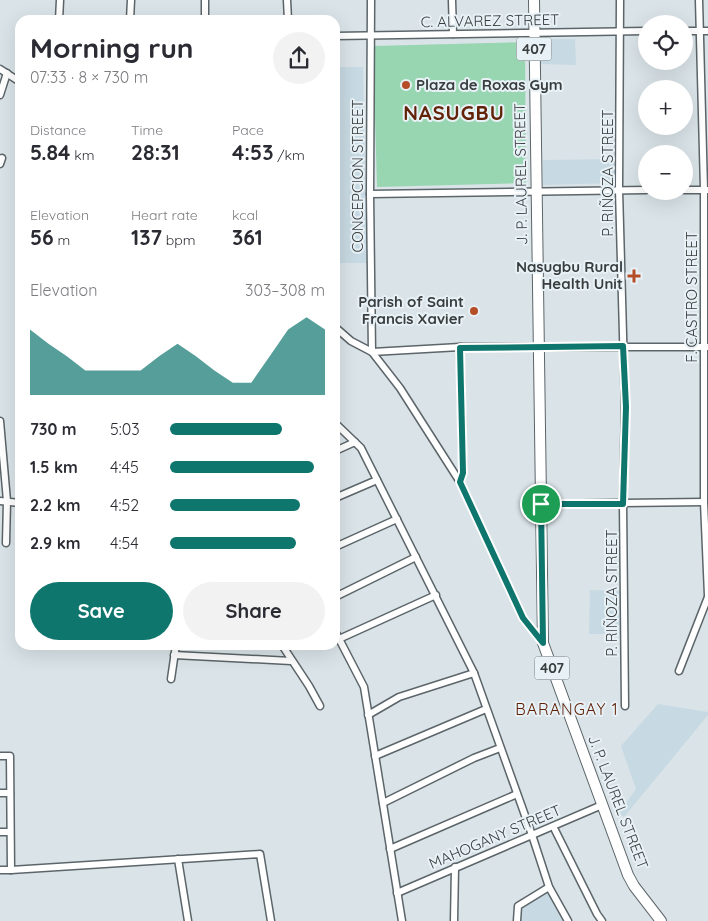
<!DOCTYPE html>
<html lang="en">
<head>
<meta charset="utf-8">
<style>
	:root { --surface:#fff; --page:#f2f2f3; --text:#2b2b33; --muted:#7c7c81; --accent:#0f766e }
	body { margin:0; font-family:Quicksand,sans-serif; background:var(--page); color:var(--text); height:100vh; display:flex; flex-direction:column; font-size:19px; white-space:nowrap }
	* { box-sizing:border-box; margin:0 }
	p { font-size:16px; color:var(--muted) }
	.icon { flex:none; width:28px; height:28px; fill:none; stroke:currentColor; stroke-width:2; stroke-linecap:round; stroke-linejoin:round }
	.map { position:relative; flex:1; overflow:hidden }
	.sheet { position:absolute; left:15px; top:15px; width:325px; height:635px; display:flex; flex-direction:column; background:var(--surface); border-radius:15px; box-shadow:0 5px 20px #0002 }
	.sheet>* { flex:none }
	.fabs { position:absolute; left:638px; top:15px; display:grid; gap:10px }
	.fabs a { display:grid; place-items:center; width:55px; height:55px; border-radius:50%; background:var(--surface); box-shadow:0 5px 20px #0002; font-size:25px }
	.pin { position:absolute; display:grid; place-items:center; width:42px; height:42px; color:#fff; margin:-21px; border:2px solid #fff; border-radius:50%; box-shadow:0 1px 5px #0007 }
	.round { display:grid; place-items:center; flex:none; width:52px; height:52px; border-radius:26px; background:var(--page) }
	.head { display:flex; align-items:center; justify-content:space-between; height:85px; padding:0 15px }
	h1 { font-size:28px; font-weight:700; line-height:38px }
	.figures { display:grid; grid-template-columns:repeat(3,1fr); gap:8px; height:85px; padding:5px 15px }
	.figures div { display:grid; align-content:center }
	.figures b { font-size:21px; font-weight:700 }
	.figures small { font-size:14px; font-weight:400 }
	.figures p { font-size:14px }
	.chart { height:140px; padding:10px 15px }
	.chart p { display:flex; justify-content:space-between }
	.chart svg { width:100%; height:90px; margin-top:5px; fill:var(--accent); opacity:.7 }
	.cta { display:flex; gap:10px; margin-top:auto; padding:10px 15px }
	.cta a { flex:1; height:58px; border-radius:30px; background:var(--accent); color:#fff; font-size:20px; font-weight:700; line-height:58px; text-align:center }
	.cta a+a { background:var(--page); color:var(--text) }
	ul { padding:0 15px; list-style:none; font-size:16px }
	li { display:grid; grid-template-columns:80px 60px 1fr; align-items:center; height:38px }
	li i { height:12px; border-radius:6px; background:var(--accent) }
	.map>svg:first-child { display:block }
</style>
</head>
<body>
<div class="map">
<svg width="708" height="921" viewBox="0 0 708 921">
	<rect width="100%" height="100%" fill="#dae4e8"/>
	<g fill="#c7d9e2">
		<path d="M536 39H575L576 65 538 64Z"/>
		<path d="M335 67H363L367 263H335Z"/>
		<path d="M614 159 615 183 543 185V160Z"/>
		<path d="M590 590 622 591V634H589Z"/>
		<path d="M658 704 708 712V715L624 817 619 813 636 789 621 746Z"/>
		<path d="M548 890 566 921H519V907Z"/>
	</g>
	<path fill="#98d5b1" d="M525 42 526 183 377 187 373 46Z"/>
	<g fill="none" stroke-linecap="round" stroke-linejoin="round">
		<defs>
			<g id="street">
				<path d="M205 0V20"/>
				<path d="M287 0 288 20"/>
				<path d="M371 0 370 194 372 352 460 347H708"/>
				<path d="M452 0 453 34"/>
				<path d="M620 0 619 190 625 407 623 504 625 706"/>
				<path d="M699 0 704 190V502L708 595"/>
				<path d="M59 20 60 0"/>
				<path d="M130 20 131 0"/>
				<path d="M684 31H708"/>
				<path d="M335 36 646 31"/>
				<path d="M0 69 20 82"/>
				<path d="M0 95 7 73"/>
				<path d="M0 164 2 158"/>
				<path d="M684 190H707"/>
				<path d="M370 194 646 190"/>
				<path d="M335 327 351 341 372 352 400 388 460 482 523 618 543 643"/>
				<path d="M0 421 7 501 6 543"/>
				<path d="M335 423 361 448 474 673 532 835 549 887 568 921"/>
				<path d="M335 451 355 442"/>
				<path d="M460 482 463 473 460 347"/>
				<path d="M335 498 377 480"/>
				<path d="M0 501 20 503"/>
				<path d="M541 504 704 502"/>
				<path d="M335 547 397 519"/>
				<path d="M335 597 416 557"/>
				<path d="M335 631 364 687 402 921"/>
				<path d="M339 639 436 595"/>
				<path d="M282 645 309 686 320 706"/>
				<path d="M174 655 291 661"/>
				<path d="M679 671 708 597"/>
				<path d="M171 679 176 645"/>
				<path d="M368 715 399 697 474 673"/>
				<path d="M0 756H10L11 870H0"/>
				<path d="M375 756 486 709"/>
				<path d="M0 793H10"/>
				<path d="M383 803 474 758 500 748"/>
				<path d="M555 830 597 914 602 921"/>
				<path d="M0 832H10"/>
				<path d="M390 849 517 794"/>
				<path d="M178 859 188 921"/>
				<path d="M11 870 260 854 271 921"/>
				<path d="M397 893 602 805"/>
				<path d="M454 921 455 867"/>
				<path d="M517 921 518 906 549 887"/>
			</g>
			<path id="primary" d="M534 0 543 643 628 875 634 886 661 921"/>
		</defs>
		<use href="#street" stroke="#5c6569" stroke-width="9"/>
		<use href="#primary" stroke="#5c6569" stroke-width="12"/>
		<use href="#street" stroke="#fff" stroke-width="6"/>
		<use href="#primary" stroke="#fff" stroke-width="10"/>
	</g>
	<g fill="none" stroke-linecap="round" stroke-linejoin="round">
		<defs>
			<path id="route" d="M623 346 626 407 623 504H541L543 643 523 618 460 482 463 473 460 348Z"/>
		</defs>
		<use href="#route" stroke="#fff" stroke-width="10"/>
		<use href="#route" stroke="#0f766e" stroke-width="6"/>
	</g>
	<g fill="#b54d27" stroke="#e7f1f6" stroke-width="2">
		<circle cx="406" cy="85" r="5"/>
		<path d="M631.5 268.5h5v5h5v5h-5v5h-5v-5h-5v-5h5z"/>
		<circle cx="474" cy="311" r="5"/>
	</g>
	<g text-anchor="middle" stroke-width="4" stroke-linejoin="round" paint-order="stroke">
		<g fill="#e7f1f6" stroke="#6d7375" stroke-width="1">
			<rect x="516.5" y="37.5" width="35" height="23" rx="4"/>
			<rect x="534.5" y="656.5" width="35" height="23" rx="4"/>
		</g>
		<g font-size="14" font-weight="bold" fill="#393d3e">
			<text x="534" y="54">407</text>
			<text x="552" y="673">407</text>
		</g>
		<g font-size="15" fill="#393d3e" stroke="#e7f1f6">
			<text transform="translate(490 21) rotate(-1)" y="5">C. ALVAREZ STREET</text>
			<text transform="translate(608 173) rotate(-90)" y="5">P. RIÑOZA STREET</text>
			<text transform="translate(521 174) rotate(-91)" y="5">J. P. LAUREL STREET</text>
			<text transform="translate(358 176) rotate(-90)" y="5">CONCEPCION STREET</text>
			<text transform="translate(692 297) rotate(-90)" y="5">F. CASTRO STREET</text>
			<text transform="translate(612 593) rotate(-90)" y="5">P. RIÑOZA STREET</text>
			<text transform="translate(618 802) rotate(69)" y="5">J. P. LAUREL STREET</text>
			<text transform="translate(495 837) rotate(-23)" y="5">MAHOGANY STREET</text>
		</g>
		<g font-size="15" font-weight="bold" fill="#393d3e" stroke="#e7f1f6" text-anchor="end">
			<text x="416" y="90" text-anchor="start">Plaza de Roxas Gym</text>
			<text x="623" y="272">Nasugbu Rural<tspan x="623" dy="17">Health Unit</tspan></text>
			<text x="464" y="307">Parish of Saint<tspan x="464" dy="17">Francis Xavier</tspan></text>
		</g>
		<g font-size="16" letter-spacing="1" fill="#622208" stroke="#e7f1f6">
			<text x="567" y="715">BARANGAY 1</text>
		</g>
		<g font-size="20" font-weight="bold" letter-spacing="1" fill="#622208" stroke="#e7f1f6">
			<text x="454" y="120">NASUGBU</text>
		</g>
	</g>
</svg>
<div class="fabs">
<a><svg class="icon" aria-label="locate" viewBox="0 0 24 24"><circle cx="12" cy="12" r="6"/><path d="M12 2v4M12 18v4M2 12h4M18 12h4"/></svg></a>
<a>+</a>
<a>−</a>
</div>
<div class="pin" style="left:541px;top:504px;background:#1e9e55"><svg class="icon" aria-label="arrive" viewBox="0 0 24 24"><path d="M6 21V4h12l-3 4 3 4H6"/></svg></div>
<section class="sheet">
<div class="head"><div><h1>Morning run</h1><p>07:33 · 8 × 730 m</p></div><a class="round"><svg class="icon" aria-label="share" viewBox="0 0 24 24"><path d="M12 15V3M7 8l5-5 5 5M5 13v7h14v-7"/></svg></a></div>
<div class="figures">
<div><p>Distance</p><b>5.84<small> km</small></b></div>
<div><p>Time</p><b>28:31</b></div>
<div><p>Pace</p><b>4:53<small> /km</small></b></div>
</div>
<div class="figures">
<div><p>Elevation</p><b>56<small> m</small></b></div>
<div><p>Heart rate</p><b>137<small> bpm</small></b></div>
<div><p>kcal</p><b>361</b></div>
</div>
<div class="chart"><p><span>Elevation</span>303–308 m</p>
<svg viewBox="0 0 160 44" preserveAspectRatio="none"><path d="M0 44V12L10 19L20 25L30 32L40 32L50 32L60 32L70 25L80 19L90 25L100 32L110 38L120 38L130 25L140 12L150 6L160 12V44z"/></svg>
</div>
<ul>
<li><b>730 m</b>5:03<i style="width:72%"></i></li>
<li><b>1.5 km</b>4:45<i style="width:93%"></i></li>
<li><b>2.2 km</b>4:52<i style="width:84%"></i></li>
<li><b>2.9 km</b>4:54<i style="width:81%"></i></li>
</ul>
<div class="cta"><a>Save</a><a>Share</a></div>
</section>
</div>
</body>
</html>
